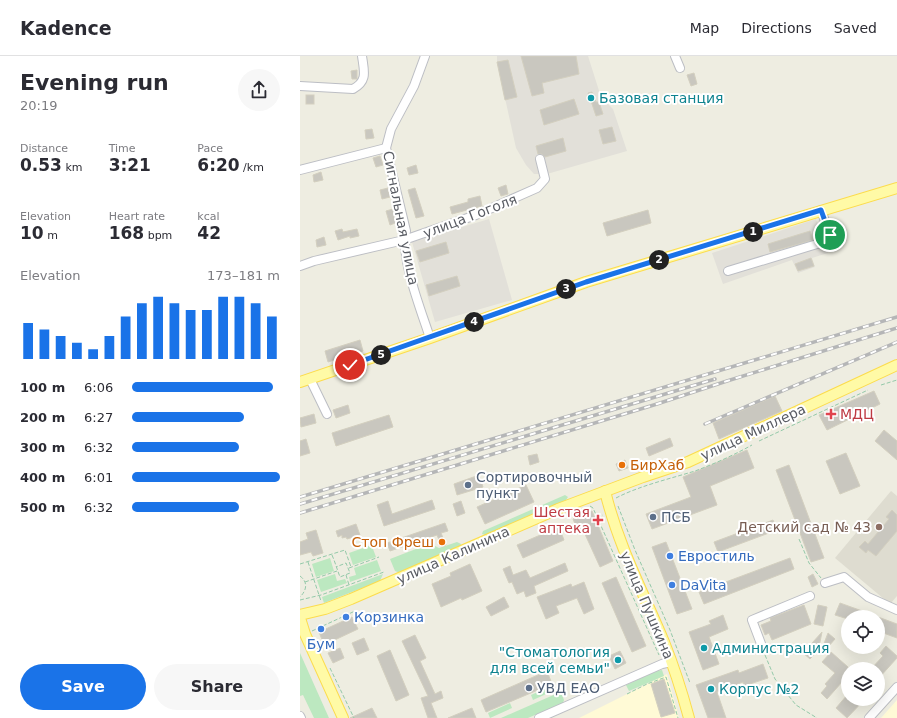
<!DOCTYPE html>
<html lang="en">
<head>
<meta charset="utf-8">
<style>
	:root { --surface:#fff; --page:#f7f7f7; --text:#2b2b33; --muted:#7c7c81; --line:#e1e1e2; --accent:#1a73e8 }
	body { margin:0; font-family:"DejaVu Sans",sans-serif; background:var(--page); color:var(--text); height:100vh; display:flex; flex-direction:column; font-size:15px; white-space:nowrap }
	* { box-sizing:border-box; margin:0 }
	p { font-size:13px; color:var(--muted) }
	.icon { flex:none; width:22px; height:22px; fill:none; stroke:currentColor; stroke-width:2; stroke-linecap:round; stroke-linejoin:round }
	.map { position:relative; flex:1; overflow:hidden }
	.details { display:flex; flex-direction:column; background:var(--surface); width:300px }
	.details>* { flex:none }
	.fabs { position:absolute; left:541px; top:554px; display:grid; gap:8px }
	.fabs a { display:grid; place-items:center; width:44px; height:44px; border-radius:50%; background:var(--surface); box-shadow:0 4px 16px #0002; font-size:20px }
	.pin { position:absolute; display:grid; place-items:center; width:34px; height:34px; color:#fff; margin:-17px; border:2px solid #fff; border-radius:50%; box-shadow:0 1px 4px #0007 }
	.km { position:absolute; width:20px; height:20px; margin:-10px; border-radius:50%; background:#222; color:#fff; font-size:11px; line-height:20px; text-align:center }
	.round { display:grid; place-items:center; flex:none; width:42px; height:42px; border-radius:21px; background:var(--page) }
	.overview { display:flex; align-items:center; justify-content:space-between; height:68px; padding:0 20px }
	h1 { font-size:22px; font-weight:600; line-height:30px }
	.stats { display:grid; grid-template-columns:repeat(3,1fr); gap:6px; height:68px; padding:4px 20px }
	.stats div { display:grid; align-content:center }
	.stats b { font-size:17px; font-weight:600 }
	.stats small { font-size:11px; font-weight:400 }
	.stats p { font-size:11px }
	.chart { height:112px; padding:8px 20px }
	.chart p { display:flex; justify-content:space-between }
	.chart svg { width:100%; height:72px; margin-top:4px; stroke:var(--accent); stroke-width:6 }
	.button { display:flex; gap:8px; margin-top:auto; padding:8px 20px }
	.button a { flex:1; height:46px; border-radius:24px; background:var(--accent); color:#fff; font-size:16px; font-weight:600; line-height:46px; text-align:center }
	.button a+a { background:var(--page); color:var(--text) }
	ul { padding:0 20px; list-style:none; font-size:13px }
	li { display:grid; grid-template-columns:64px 48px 1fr; align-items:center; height:30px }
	li i { height:10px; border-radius:5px; background:var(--accent) }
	header { display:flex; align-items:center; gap:24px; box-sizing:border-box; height:56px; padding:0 20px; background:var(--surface); border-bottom:1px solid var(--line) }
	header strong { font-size:19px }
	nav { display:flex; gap:22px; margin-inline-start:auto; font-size:14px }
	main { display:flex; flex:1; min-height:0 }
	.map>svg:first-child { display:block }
</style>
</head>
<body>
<header>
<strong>Kadence</strong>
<nav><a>Map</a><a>Directions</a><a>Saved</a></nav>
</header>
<main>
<section class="details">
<div class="overview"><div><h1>Evening run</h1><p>20:19</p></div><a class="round"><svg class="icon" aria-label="share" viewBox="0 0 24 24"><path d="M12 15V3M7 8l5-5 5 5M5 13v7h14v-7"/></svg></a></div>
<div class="stats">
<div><p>Distance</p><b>0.53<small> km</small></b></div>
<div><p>Time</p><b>3:21</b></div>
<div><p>Pace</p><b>6:20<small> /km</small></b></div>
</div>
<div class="stats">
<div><p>Elevation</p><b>10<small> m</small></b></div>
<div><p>Heart rate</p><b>168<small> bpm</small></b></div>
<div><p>kcal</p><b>42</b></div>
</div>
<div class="chart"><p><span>Elevation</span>173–181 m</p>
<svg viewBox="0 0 160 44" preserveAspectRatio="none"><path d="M5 44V22M15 44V26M25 44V30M35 44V34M45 44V38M55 44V30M65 44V18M75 44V10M85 44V6M95 44V10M105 44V14M115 44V14M125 44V6M135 44V6M145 44V10M155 44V18"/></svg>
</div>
<ul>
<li><b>100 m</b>6:06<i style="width:95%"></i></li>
<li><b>200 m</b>6:27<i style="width:76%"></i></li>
<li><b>300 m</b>6:32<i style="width:72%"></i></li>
<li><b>400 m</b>6:01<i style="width:100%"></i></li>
<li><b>500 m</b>6:32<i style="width:72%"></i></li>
</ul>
<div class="button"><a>Save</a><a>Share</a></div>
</section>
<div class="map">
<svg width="597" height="662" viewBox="0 0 597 662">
	<rect width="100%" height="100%" fill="#eeede1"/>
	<g fill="#fffad6">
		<path d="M367 618 379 662H279Z"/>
		<path d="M597 644V662H581Z"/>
	</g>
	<g fill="#e2e0d9">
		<path d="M197 0H288L301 41 313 53 327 95 247 118H234L226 109 216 92 197 6Z"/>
		<path d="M189 163 212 244 135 266 112 186Z"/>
		<path d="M516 163 528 197 512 202 515 211 498 217 492 204 423 228 412 197Z"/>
	</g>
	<path fill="#dedcd0" d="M591 435 597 440V540L590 548 535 502Z"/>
	<g fill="#bce8c0">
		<path d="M265 439 268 441 266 444 185 479 182 478 183 475Z"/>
		<path d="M134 486 135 490 139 492 157 486 161 488V490L100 517 95 515 90 503Z"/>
		<path d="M69 490 73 493 76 501 53 509 49 497Z"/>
		<path d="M30 502 34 515 16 521 12 508Z"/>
		<path d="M77 504 81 515 50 526 49 521 56 519 54 512Z"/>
		<path d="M35 518 37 525 45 523 47 527 21 536 17 524Z"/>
		<path d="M83 518 80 525 24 547 22 541Z"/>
		<path d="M0 597 29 662H14L3 639 0 640Z"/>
		<path d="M362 614 364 620 329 635 326 629 356 615Z"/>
		<path d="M253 629 255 634 233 644 231 639Z"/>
		<path d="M258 637 262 639 264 644 263 647 228 662H201Z"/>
		<path d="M210 647 212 652 190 662 188 657Z"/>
	</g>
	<g fill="#c9c7bf" stroke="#d3cfbf">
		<path d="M221 0H276L279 18 242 27 244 37 232 40Z"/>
		<path d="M208 4 217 41 205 44 197 6Z"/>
		<path d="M57 14V23H52L51 15Z"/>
		<path d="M394 17 397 28 391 30 387 19Z"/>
		<path d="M292 36 296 46H299L303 58 296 60 291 45H289L287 40H289L288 37Z"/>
		<rect x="6" y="39" width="8" height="9"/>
		<path d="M274 43 279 58 244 69 240 54Z"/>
		<path d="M312 71 316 85 303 88 299 74Z"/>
		<path d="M72 73 74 82 66 83 65 74Z"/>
		<path d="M263 82 266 95 245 101 242 98H238L236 90Z"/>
		<path d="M80 100 83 109 76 111 73 102Z"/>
		<path d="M116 109 118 117 109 119 107 112Z"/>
		<path d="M21 116 23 124 14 126 13 119Z"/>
		<path d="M206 129 208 138 201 140 198 132Z"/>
		<path d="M88 132 90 141 82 143 80 134Z"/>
		<path d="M115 132 124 160 116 162 108 134Z"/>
		<path d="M180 140 182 150 152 158 150 151 168 146V143Z"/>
		<path d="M93 153 98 166 90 169 86 155Z"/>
		<path d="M348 154 351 167 307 180 303 167Z"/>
		<path d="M42 173 43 176 57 173 59 180 50 182V180L38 184 35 175Z"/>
		<path d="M510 175 513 184 470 196 468 188Z"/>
		<path d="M24 181 26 189 17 191 16 184Z"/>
		<path d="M146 186 149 197 120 206 116 195Z"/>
		<path d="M511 202 514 210 498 215 495 208Z"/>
		<path d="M157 220 160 230 129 240 126 229Z"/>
		<path d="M60 284 63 295 28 306 25 295Z"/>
		<path d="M574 335 580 348 527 374 519 359Z"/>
		<path d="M475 340 482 355 419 383 413 367Z"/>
		<path d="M48 349 50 357 36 362 33 354Z"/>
		<path d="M14 358 16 367 1 371 0 362Z"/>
		<path d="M89 359 93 371 36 390 32 377Z"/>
		<path d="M584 374 597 385V404L575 385Z"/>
		<path d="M370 382 373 390 349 400 346 392Z"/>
		<path d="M6 383 10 397 0 400V385Z"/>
		<path d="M447 394 454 412 410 430 417 449 352 473 346 458 391 441 383 421Z"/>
		<path d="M546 397 560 430 540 438 526 405Z"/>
		<path d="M237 398 239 406 230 409 228 400Z"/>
		<path d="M325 404 328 412 319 415 316 408Z"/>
		<path d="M489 409 524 502 511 506 476 414Z"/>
		<path d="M179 419 183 431 157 439 154 428Z"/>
		<path d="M226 429 234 446 185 468 177 451Z"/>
		<path d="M132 444 135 453 84 470 77 449 88 445 92 458Z"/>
		<path d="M161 445 165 457 157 460 153 448Z"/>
		<path d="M592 454 597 459V475L576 500 568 494 566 497 559 491 565 485 568 488 589 463 586 461Z"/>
		<path d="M292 455 313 505 300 511 284 476 279 478 273 463Z"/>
		<path d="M473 464 477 474 418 496 414 486Z"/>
		<path d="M145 467 148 475 141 477 146 489 142 491 137 479 90 495 87 487Z"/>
		<path d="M56 468 60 479 47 483 46 481 42 482V479L38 481 36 475Z"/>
		<path d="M259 471 264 484 223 502 217 489Z"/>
		<path d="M16 474 23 497 13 500 11 496 0 499V486L8 483 6 477Z"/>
		<path d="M366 486 392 553 377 558 352 491Z"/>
		<path d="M490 502 494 513 404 548 399 536Z"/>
		<path d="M265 507 268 515 234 530 236 537 226 541 224 535 217 538 212 526 209 527 203 513 210 510 213 519 226 514 230 522Z"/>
		<path d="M170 508 182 535 162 544 161 542 141 551 132 528 151 520 150 517Z"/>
		<path d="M513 518 518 528 512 531 508 521Z"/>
		<path d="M316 521 346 590 332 596 302 527Z"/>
		<path d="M284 526 294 553 284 558 277 542 256 550 259 557 246 563 237 541 271 528 272 531Z"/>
		<path d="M204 541 209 551 191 560 186 551Z"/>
		<path d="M540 547 576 560V561H548V563L535 559Z"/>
		<path d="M504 549 511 568 472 584 469 577 465 579 461 569 471 565 470 562Z"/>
		<path d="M518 549 527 551 523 570 514 568Z"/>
		<path d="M423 559 428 573 409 581 419 608 403 614 389 576 411 568 409 565Z"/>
		<path d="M52 561 58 573 24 589 19 576Z"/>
		<path d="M578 561 597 568V582L578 575Z"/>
		<path d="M522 576 519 591H521L510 603 503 597Z"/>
		<path d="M528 577 535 583 521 599 520 598Z"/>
		<path d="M115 579 126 602 120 605 135 638 141 635 143 642 131 647 137 662H128L121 642 128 640 102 585Z"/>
		<path d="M64 582 69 594 57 599 52 587Z"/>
		<path d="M586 590 597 600V602L578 623V613H571L583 600 580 597Z"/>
		<path d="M40 592 44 602 33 607 28 597Z"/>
		<path d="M90 594 109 639 96 645 77 600Z"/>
		<path d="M320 595 326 607 315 613 309 600Z"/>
		<path d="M531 596 548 611V631L542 626 527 643 521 637 527 630 525 628 535 617 522 606Z"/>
		<path d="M463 608 468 622 444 630 443 626 417 636 426 662H408L396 629 438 614 439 617Z"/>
		<path d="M247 615 252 628 186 656 181 644Z"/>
		<path d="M364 623 375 657 361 661 351 628Z"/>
		<path d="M548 638V643H565L547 662 536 652Z"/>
		<path d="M72 652 77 662H50Z"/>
		<path d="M172 652 176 662H148Z"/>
	</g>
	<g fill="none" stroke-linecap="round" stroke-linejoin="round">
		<defs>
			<g id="minor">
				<path d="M125 0 114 30 91 73 86 92 106 175C100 202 121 254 130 282"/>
				<path d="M375 0 380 12"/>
				<path d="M0 30 53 33C68 25 64 15 62 0"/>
				<path d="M0 114 86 92"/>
				<path d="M0 210 14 205 104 184 176 159 237 132 245 123 240 103"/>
				<path d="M428 215 527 185 530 179 521 154"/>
				<path d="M10 323 27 358"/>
				<path d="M525 527 544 521 568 541 597 554"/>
				<path d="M463 593 452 564 510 540"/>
				<path d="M0 660 1 662"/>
				<path d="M239 662 362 608 371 606"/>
				<path d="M569 662 597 631"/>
			</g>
			<g id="major">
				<path d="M0 326 130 282 286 226 597 132"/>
				<path d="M305 435C318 489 343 536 364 586 374 611 382 636 389 662"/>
				<path d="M0 559 25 553 51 543 258 453 343 421 388 406 597 309"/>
				<path d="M0 562 5 578 43 662"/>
			</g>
		</defs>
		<use href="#minor" stroke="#bcbec4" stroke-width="10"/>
		<use href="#major" stroke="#fcdc4d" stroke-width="12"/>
		<g stroke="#94c9a9" stroke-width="1" stroke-dasharray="4 2" stroke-linecap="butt">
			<path d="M581 329 597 324"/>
			<path d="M459 385 568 334"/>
			<path d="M316 442C339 430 369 423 395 415 414 408 434 399 452 389"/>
			<path d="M290 450 293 452 359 599"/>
			<path d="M318 450 335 494 370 574 390 627"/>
			<path d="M297 461 303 459"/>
			<path d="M499 483 509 507 521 522"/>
			<path d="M32 499C35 506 37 513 40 521L50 517 46 507 36 511"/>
			<path d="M8 506 21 545"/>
			<path d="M0 508 45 494 51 511"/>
			<path d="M49 512 79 501"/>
			<path d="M46 519 49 529"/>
			<path d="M0 520C8 526 7 534 0 541"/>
			<path d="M5 526 37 515"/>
			<path d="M0 544 21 539 84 516"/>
			<path d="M12 575 55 555"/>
			<path d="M465 599 475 623 496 649 517 662"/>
			<path d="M30 612 54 662"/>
			<path d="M327 638 347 628 366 621 378 662"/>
		</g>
		<use href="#minor" stroke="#fff" stroke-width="8"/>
		<use href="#major" stroke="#fffaa6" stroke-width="10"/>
		<defs>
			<g id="rail">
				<path d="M405 368 597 286"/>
				<path d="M0 441 597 261"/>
				<path d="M0 448 415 323"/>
				<path d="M0 457 357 348 427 325 597 272"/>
			</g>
		</defs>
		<use href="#rail" stroke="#b5b6b7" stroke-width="3.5"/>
		<use href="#rail" stroke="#fff" stroke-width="2" stroke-dasharray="6" stroke-linecap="butt"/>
	</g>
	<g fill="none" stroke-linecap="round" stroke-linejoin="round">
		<defs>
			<path id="route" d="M50 309 286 226 521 154 530 179"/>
		</defs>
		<use href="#route" stroke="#fff" stroke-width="8"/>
		<use href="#route" stroke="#1a73e8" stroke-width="5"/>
	</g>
	<g fill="#0f9aa8" stroke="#fff" stroke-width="1.5">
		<circle cx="291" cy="42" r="4"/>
		<circle cx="404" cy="592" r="4"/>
		<circle cx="318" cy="604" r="4"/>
		<circle cx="411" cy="633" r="4"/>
	</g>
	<g fill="#e0444e" stroke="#fff" stroke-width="1.5">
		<path d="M529 352h4v4h4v4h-4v4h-4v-4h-4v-4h4z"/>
		<path d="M296 458h4v4h4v4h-4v4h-4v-4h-4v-4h4z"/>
	</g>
	<g fill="#e8710a" stroke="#fff" stroke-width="1.5">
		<circle cx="322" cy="409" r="4"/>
		<circle cx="142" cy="486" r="4"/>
	</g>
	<g fill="#5c6f8a" stroke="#fff" stroke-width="1.5">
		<circle cx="168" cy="429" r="4"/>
		<circle cx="353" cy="461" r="4"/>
		<circle cx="229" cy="632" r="4"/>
	</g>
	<circle fill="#8d6e63" stroke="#fff" stroke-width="1.5" cx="579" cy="471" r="4"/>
	<g fill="#3f7fe0" stroke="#fff" stroke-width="1.5">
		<circle cx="370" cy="500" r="4"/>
		<circle cx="372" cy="529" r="4"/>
		<circle cx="46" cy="561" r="4"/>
		<circle cx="21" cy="573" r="4"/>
	</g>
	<g text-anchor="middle" stroke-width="4" stroke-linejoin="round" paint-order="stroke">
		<g font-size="14" fill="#0d838f" stroke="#fff" text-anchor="start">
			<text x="299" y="47">Базовая станция</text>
			<text x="412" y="597">Администрация</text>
			<text x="310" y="601" text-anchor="end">"Стоматология<tspan x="310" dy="16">для всей семьи"</tspan></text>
			<text x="419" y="638">Корпус №2</text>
		</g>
		<g font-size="14" fill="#5a5d64" stroke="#fff">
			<text transform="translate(170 160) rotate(-21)" y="5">улица Гоголя</text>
			<text transform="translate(101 162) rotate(79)" y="5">Сигнальная улица</text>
			<text transform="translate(453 376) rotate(-25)" y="5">улица Миллера</text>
			<text transform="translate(153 499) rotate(-24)" y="5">улица Калинина</text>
			<text transform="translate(347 549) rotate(67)" y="5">улица Пушкина</text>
		</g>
		<g font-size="14" fill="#be3a42" stroke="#fff" text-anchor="start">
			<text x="540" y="363">МДЦ</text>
			<text x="290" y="461" text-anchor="end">Шестая<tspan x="290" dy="16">аптека</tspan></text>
		</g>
		<g font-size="14" fill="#c56008" stroke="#fff" text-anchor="start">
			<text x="330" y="414">БирХаб</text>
			<text x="134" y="491" text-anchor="end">Стоп Фреш</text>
		</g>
		<g font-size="14" fill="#4e5e75" stroke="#fff" text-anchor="start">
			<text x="176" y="426">Сортировочный<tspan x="176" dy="16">пункт</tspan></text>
			<text x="361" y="466">ПСБ</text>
			<text x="237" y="637">УВД ЕАО</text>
		</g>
		<g font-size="14" fill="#785e54" stroke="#fff" text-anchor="end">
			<text x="571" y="476">Детский сад № 43</text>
		</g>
		<g font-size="14" fill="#366cbe" stroke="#fff" text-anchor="start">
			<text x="378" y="505">Евростиль</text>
			<text x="380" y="534">DaVita</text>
			<text x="54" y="566">Корзинка</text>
			<text x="21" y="593" text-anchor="middle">Бум</text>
		</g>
	</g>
</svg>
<div class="fabs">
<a><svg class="icon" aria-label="locate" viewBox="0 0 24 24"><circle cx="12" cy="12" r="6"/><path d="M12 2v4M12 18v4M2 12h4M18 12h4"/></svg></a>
<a><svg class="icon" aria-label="layers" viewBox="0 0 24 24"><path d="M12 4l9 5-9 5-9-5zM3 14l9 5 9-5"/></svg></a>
</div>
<div class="pin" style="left:530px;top:179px;background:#1e9e55"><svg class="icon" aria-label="arrive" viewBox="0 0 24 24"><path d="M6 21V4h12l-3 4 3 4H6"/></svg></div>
<div class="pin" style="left:50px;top:309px;background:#d93025"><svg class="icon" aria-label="check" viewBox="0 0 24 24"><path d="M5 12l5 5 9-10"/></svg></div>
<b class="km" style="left:453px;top:176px">1</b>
<b class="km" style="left:359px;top:204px">2</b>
<b class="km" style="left:266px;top:233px">3</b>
<b class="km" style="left:174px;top:266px">4</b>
<b class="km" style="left:81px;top:299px">5</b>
</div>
</main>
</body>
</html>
